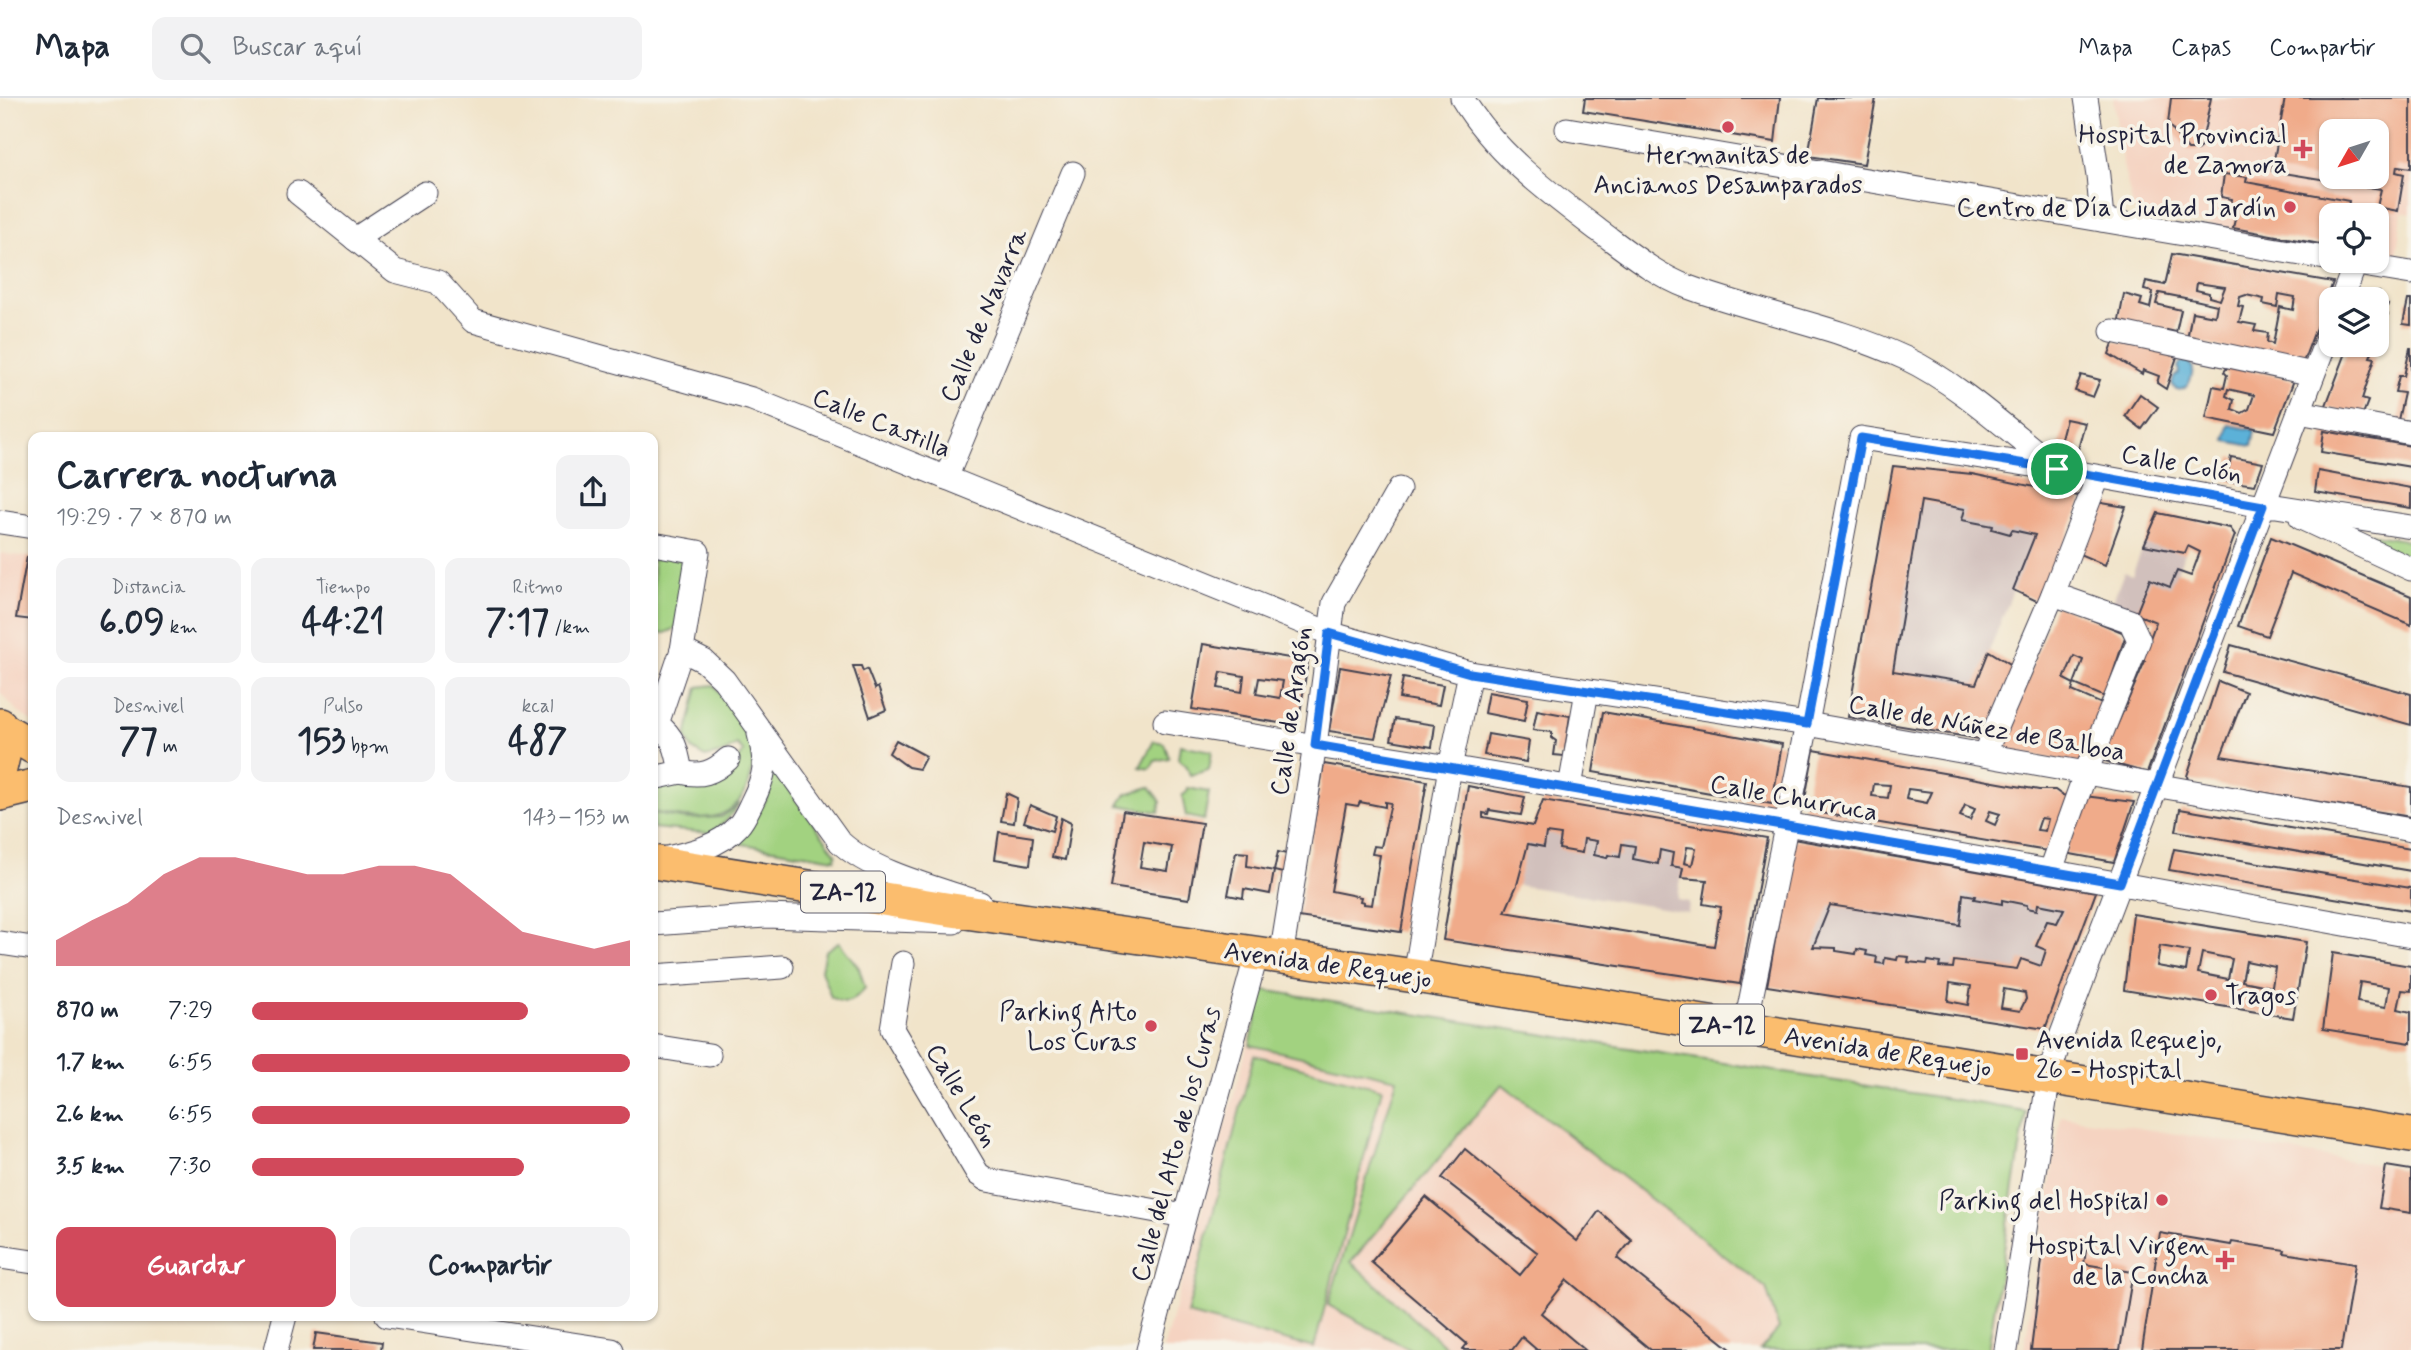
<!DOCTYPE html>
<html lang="es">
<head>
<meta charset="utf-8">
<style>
	:root { --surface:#fff; --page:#f2f2f3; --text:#1f2937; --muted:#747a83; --line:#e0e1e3; --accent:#d1495b }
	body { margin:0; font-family:Mynerve,sans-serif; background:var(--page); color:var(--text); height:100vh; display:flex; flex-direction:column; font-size:26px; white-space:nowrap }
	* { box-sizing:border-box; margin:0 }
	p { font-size:23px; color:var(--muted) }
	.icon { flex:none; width:38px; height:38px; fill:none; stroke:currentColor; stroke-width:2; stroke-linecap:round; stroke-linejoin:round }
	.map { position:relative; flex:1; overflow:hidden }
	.sheet { position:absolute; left:28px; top:334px; width:630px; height:889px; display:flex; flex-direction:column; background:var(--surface); border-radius:14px; box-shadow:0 2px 5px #0004 }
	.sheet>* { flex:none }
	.needle { width:46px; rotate:231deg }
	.fabs { position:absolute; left:2319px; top:21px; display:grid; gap:14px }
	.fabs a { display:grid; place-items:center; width:70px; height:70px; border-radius:14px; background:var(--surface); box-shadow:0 2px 5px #0004; font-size:35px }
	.pin { position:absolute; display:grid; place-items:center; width:60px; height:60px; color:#fff; margin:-30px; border:4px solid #fff; border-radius:50%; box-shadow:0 2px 7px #0007 }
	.round { display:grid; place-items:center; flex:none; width:74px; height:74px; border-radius:14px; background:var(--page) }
	.summary { display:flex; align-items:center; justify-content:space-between; height:119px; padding:0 28px }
	h1 { font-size:38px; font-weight:700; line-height:52px }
	.stats { display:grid; grid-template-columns:repeat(3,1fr); gap:10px; height:119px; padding:7px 28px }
	.stats div { display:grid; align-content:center; border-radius:14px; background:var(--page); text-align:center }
	.stats b { font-size:35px; font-weight:700 }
	.stats small { font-size:19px; font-weight:400 }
	.stats p { font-size:19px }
	.chart { height:196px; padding:14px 28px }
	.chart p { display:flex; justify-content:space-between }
	.chart svg { width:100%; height:126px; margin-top:7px; fill:var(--accent); opacity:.7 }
	.cta { display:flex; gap:14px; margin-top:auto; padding:14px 28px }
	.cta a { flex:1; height:80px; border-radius:14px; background:var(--accent); color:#fff; font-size:28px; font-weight:700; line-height:80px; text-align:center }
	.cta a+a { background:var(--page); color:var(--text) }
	ul { padding:0 28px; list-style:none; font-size:23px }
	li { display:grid; grid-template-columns:112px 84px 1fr; align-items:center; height:52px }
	li i { height:18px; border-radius:9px; background:var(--accent) }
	header { display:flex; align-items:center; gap:42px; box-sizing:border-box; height:98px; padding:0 35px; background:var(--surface); border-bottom:2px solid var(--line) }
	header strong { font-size:33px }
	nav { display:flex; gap:38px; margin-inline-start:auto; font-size:24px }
	.search { width:490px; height:63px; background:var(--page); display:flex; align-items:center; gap:18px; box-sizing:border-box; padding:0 24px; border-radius:14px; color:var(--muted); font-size:26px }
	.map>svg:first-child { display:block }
</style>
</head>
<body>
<header>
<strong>Mapa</strong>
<div class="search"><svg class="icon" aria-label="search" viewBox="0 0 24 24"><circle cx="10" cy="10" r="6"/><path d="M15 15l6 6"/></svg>Buscar aquí</div>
<nav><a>Mapa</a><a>Capas</a><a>Compartir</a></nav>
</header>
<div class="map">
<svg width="2411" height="1252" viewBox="0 0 2411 1252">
	<rect width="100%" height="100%" fill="#f7f3e8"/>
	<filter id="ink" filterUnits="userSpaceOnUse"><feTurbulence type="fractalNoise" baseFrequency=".0143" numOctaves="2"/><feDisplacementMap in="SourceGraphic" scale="14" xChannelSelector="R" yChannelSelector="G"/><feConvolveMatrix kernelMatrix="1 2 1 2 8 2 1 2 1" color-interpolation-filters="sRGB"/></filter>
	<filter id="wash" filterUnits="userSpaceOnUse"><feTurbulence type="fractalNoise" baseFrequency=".00686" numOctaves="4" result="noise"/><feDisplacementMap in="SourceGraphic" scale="28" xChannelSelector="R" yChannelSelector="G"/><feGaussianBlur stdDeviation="1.57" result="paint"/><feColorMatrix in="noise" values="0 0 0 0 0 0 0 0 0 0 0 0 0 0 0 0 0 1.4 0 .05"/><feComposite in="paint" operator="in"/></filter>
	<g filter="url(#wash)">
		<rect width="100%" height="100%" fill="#f1e4ca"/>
		<g fill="#f5d3c1" fill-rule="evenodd">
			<path d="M2113 0H2411V116L2402 114 2396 162 2377 157 2376 117H2331V148L2134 113 2123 67ZM2331 33H2376V79H2331Z"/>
			<path d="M0 455 33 460V624L18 614 0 594Z"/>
			<path d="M1263 892 2026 1013 1991 1252H1163Z"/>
			<path d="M2061 1018 2411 1072V1252H2024Z"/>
		</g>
		<g fill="#d1c0bc">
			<path d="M1921 403 1965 411 1963 422 1993 428 1992 431 2010 436 2012 432 2035 437 1976 586 1893 573Z"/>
			<path d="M2144 447 2185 455 2170 489 2150 481 2136 516 2112 505 2124 474 2132 477Z"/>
			<path d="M1546 735 1561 737 1559 751 1582 755 1584 741 1597 743 1595 757 1607 760 1608 757 1619 759 1622 746 1635 748 1634 761 1657 766 1660 752 1673 755 1671 768 1683 770 1677 802 1689 804 1688 814 1517 787 1528 746Z"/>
			<path d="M1963 796 1975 798V801L2027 807 2037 812 2038 806 2064 811 2057 825 2047 823 2036 847 2046 852 2041 868 2017 871 1954 863 1953 870 1939 869 1940 865 1928 864 1927 866 1908 864V859L1898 858 1897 862 1885 860 1884 866 1876 865V859L1866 857 1867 853 1857 851 1856 856 1836 853V850L1813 849 1830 807 1960 826Z"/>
		</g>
		<g fill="#a2d280" stroke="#627a5e" stroke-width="2">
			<path d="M2362 435 2411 443V464L2360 441Z"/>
			<path d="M653 452 682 462 687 474 677 530 665 535 653 534Z"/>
			<path d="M714 587C724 601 738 615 745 631 760 659 753 701 722 716 707 724 670 717 653 714V686L732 669 744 654 737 647 723 655 705 659 692 651 686 639 698 589Z"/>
			<path d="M1154 643 1164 645 1169 660 1155 663 1150 671 1140 669Z"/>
			<path d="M1180 647 1212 653 1209 672 1190 677 1186 667 1178 661Z"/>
			<path d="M772 674H776L836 756 835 761 736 745 766 702Z"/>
			<path d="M1150 689 1161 703 1159 714 1119 707 1126 696Z"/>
			<path d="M1188 690 1209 694 1204 722 1186 718 1182 698 1187 694Z"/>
			<path d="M740 705 726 723 710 735 653 730V716L687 721 722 719Z"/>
			<path d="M839 844 859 870 865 890C854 902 848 909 831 899L821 872 825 853Z"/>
			<path d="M1263 892 2026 1013 1988 1252H1760L1779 1231 1766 1190 1502 986 1351 1164 1449 1252H1411L1328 1207 1397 981 1250 947Z"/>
			<path d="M1254 957 1382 991 1314 1250 1187 1216Z"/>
		</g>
		<g fill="#5bb1d8" stroke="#3e6a8a" stroke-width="2">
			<path d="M2187 263 2193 270C2192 280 2189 293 2176 292L2172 286 2174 279 2179 275 2178 269 2180 265Z"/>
			<path d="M2229 327 2255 332 2252 348 2226 343Z"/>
		</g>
		<g id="blocks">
			<g fill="#f0ab8a" fill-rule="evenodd">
				<path d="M1585 0H1780L1775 44 1583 13Z"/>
				<path d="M1818 0H1876L1864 66 1808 58Z"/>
				<path d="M2171 0H2211L2201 49 2197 52H2188L2168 26Z"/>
				<path d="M2285 0H2411V70L2397 68 2396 74 2404 76 2398 113 2377 109 2381 91 2272 73ZM2331 33H2376V79H2331Z"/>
				<path d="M2224 76 2247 79 2246 84 2349 103 2347 115 2352 117H2331V148L2233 130 2236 117 2230 116 2232 101 2221 99Z"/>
				<path d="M2172 156 2333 184 2302 267 2187 242 2192 214 2215 218 2217 207 2195 202 2159 195 2156 206 2181 212 2176 234 2167 232 2166 237 2118 227 2124 196 2142 201 2140 207 2150 210 2153 194 2144 192 2146 183 2165 187ZM2197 185 2225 189 2220 202 2209 199V195L2196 192ZM2279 196 2295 199 2293 212 2280 209 2273 246 2267 244 2268 235 2254 233 2256 227 2239 224 2243 209 2238 208 2240 199 2246 197 2264 201 2263 206 2277 209Z"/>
				<path d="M2370 193 2379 194 2376 201H2367Z"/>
				<path d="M2376 202 2388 206 2385 215 2388 216 2376 243Z"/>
				<path d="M2408 202H2411V227L2403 226Z"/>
				<path d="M2114 243 2178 256 2166 291 2157 285 2159 278 2143 272 2142 276 2109 256Z"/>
				<path d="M2349 247H2375L2370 259 2375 260 2362 301 2368 303 2363 316 2325 310Z"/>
				<path d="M2410 250H2411V323L2398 322 2404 295 2395 294 2399 278H2404Z"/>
				<path d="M2229 267 2294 282 2274 334 2206 320 2213 288 2224 290 2227 277 2224 274ZM2228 291 2254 297 2249 311 2242 315 2232 311 2234 302 2226 298Z"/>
				<path d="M2081 277 2100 282 2093 299 2075 293Z"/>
				<path d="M2140 296 2158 309 2142 331 2125 318Z"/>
				<path d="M2066 321 2085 325 2076 359 2057 356Z"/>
				<path d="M2324 333 2411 348V369L2321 354Z"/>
				<path d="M2231 359 2263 365 2255 387 2226 383Z"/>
				<path d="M1893 368 1972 376 2083 399 2041 505 2013 492 2035 437 2012 432 2010 436 1992 431 1993 428 1962 422 1965 411 1921 403 1893 573 1976 586 1989 553 2015 569 1985 642 1848 619Z"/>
				<path d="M2318 373 2411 390V410L2315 394Z"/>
				<path d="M2096 404 2126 409 2105 467 2077 455Z"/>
				<path d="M2158 415 2230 430 2235 437 2147 675 2102 662 2145 563 2142 562 2156 524 2136 516 2150 481 2170 489 2177 473 2191 478 2200 454 2188 448 2185 455 2144 447Z"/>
				<path d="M2271 439 2411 498V527L2291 475 2267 538 2238 528Z"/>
				<path d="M27 459 33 460V522L16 520Z"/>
				<path d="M2056 507 2122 534 2125 539 2105 599 2074 586 2083 562 2074 558 2064 581 2074 586 2072 593 2102 606 2080 666 1999 651Z"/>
				<path d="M1203 546 1308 563 1298 628 1192 611ZM1221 574 1244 578 1242 594 1218 590ZM1259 580 1283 583 1280 600 1256 596Z"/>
				<path d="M2231 547 2411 596V627L2223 574Z"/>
				<path d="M853 568H861L863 573 867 571 875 591 878 589 886 612 870 619Z"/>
				<path d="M1340 569 1391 578 1375 640 1329 633Z"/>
				<path d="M1403 580 1443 587 1439 607 1399 600Z"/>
				<path d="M2218 583 2246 594 2221 658 2411 689V719L2188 682 2187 678Z"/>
				<path d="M1488 594 1528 601 1524 623 1484 615Z"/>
				<path d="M1537 612 1570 618 1564 658 1554 657 1556 643 1552 640V634L1533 632Z"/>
				<path d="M1603 614 1782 646 1772 706 1593 674Z"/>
				<path d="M1395 621 1435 627 1432 649 1391 642Z"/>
				<path d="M1488 636 1529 643 1526 664 1484 657Z"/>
				<path d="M896 642 926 658 919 671 908 669 889 655Z"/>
				<path d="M1814 652 2039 692H2055L2062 697 2075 699 2053 754 1803 712ZM1874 686 1890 687 1888 700 1872 698ZM1908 691 1932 694 1927 705 1906 701ZM1965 707 1975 711 1970 722 1960 718ZM1990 713 2000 716 1995 727 1986 723ZM2041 720 2048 721 2045 733 2037 732Z"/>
				<path d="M1324 666 1427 683 1401 834 1298 819ZM1360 704 1385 709V704L1391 705 1381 749 1374 748 1372 756 1380 757 1372 807 1364 806V804L1360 803 1361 799 1331 793 1346 706 1358 708Z"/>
				<path d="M1468 688 1525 699 1521 717 1489 712 1488 716 1483 715V719L1533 728 1543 702 1767 740 1740 886 1443 842ZM1546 735 1561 737 1559 751 1582 755 1584 741 1597 743 1594 757 1607 760 1608 757 1620 759 1622 746 1635 748 1633 761 1658 766 1660 752 1673 755 1671 768 1683 770 1681 780 1707 782 1703 806 1721 809 1714 848 1505 814 1517 787 1528 746 1544 749ZM1687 749 1696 750 1692 767 1684 765Z"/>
				<path d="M1006 695 1017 700 1014 725 1001 723Z"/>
				<path d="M2084 698 2134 704 2114 764 2065 755Z"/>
				<path d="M1030 707 1056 718 1052 733 1024 724Z"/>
				<path d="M2180 711 2411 751V773L2176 733Z"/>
				<path d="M1123 713 1202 725 1189 801 1111 789ZM1144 744 1172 749 1168 773 1140 769Z"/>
				<path d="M1061 720 1071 725 1065 762 1052 759Z"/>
				<path d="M999 734 1033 739 1030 767 995 761Z"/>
				<path d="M1793 741 2096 794 2045 931 1767 888ZM1963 796 1975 798 1974 801 2002 806V802L2027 807V810L2037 812 2038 806 2064 811 2057 825 2047 823 2036 848 2046 852 2041 868 2021 861 2017 871 1954 863 1953 870 1939 869 1940 865 1928 863 1927 866 1908 864 1909 859 1898 858 1897 862 1885 860 1884 866 1876 865 1877 859 1866 857 1867 853 1857 851 1856 856 1836 853V850L1813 849 1830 807 1960 827ZM1950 885 1971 888 1968 907 1948 903ZM2004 891 2025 895 2026 901 2020 913 2001 910Z"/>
				<path d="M2174 751 2411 790V813L2169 772Z"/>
				<path d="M1236 754 1248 755 1247 768 1274 773 1270 796 1244 791 1243 800 1228 797Z"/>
				<path d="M1278 754 1291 757 1287 776 1274 773Z"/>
				<path d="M2133 816 2306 844 2293 920 2124 892ZM2160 848 2189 853 2186 873 2157 868ZM2202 855 2232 861 2228 881 2198 875ZM2246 863 2275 869 2272 889 2242 883Z"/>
				<path d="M2333 855 2411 868V893L2402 892 2398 911 2411 914V945L2323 931ZM2360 884 2389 889 2386 909 2357 904Z"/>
				<path d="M1465 1051 1577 1143 1599 1113 1632 1142 1617 1160 1732 1252H1651L1567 1182 1541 1215 1585 1252H1537L1522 1239 1512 1252H1464L1463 1251 1467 1246 1371 1164 1426 1099 1520 1177 1538 1155 1442 1080Z"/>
				<path d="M2386 1068 2411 1072V1115L2379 1110Z"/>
				<path d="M2160 1135 2231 1147 2232 1144 2285 1152 2284 1155 2355 1166 2341 1252H2142Z"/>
				<path d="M2044 1146 2086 1152 2084 1166 2133 1174 2120 1252H2031Z"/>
				<path d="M316 1235 382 1244 381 1252H313Z"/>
			</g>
		</g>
	</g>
	<g filter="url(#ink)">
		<use href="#blocks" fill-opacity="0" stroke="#413f50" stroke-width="2"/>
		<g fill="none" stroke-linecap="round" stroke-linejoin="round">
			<defs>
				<g id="minor">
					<path d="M1462 0C1495 55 1548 94 1598 132 1627 153 1654 176 1688 189 1759 215 1836 228 1905 260 1958 285 2009 333 2055 369"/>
					<path d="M2086 0 2098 78 2102 122"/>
					<path d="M1567 31 2331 161"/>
					<path d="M298 95 395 173 438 184 473 223 752 301 1329 535 1470 575 1807 626 2411 732"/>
					<path d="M355 141 425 95"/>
					<path d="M2339 163 2411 175"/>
					<path d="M2342 201 2355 166"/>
					<path d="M2112 233 2313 276"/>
					<path d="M2299 314 2411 335"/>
					<path d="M946 380 1073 75"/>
					<path d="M2301 420 2411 471"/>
					<path d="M0 424 33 429"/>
					<path d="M653 446 698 454 682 552 704 563 724 582 840 744C873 775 937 790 980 805"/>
					<path d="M1165 624 1425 665 1786 726 2411 838"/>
					<path d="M1984 657 2053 496 2098 379"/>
					<path d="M681 674C701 679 713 675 728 661"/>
					<path d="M653 680 681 674C677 653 675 639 657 626L682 552"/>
					<path d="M1570 689 1587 593"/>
					<path d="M663 761C690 755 719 749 738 728 744 722 748 712 752 704 766 676 767 667 759 636"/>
					<path d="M2051 772 2086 674 2139 542 2130 523 2053 496"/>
					<path d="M653 826 765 818 954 824"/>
					<path d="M0 845 33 850"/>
					<path d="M1281 859 1315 647 1334 505 1399 391"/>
					<path d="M903 865 892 931 978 1076 987 1082 1184 1118"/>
					<path d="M653 878 782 869"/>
					<path d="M1415 878 1450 669 1470 575"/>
					<path d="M1745 930 1807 626 1861 340 2057 371 2263 408H2276L2411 429"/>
					<path d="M653 948 709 957"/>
					<path d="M0 1159 33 1164"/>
					<path d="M387 1218 612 1252"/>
					<path d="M276 1252 285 1218"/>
					<path d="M1148 1252 1257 855"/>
					<path d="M2006 1252 2049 978 2060 941 2331 230"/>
				</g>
				<g id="highway">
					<path d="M0 627 4 654 0 671"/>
					<path d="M1 630 33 649"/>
					<path d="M0 696 33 688"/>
					<path d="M653 764 952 812 1415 878 2411 1037"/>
				</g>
			</defs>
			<use href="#minor" stroke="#413f50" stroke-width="25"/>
			<use href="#highway" stroke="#413f50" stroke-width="36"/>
			<use href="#minor" stroke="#fff" stroke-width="23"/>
			<use href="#highway" stroke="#fbbd6e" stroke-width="33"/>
		</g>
	</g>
	<g fill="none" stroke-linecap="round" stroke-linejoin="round" filter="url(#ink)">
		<defs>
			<path id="route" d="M1861 340 2057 371 2263 408 2120 785 1315 647 1329 535 1470 575 1807 626Z"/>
		</defs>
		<use href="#route" stroke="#fff" stroke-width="14"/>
		<use href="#route" stroke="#1a73e8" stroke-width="9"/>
	</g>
	<g fill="#d1495b" stroke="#f7f3e8" stroke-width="2.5">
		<circle cx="1728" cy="29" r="7"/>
		<path d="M2299.5 40.5h7v7h7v7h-7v7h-7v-7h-7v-7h7z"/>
		<circle cx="2290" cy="109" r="7"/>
		<circle cx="2211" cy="897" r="7"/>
		<circle cx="1151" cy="928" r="7"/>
		<rect x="2015" y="949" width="14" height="14" rx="3.5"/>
		<circle cx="2162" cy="1102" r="7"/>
		<path d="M2221.5 1151.5h7v7h7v7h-7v7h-7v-7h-7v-7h7z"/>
	</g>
	<g text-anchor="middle" stroke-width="7" stroke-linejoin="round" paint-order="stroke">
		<g fill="#f7f3e8" stroke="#62616f" stroke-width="2">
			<rect x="801" y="773.5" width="84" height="41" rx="5"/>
			<rect x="1680" y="906.5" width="84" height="41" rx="5"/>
		</g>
		<g font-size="24" font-weight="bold" fill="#22223b">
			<text x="843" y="802">ZA-12</text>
			<text x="1722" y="935">ZA-12</text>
		</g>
		<g font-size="26" fill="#22223b" stroke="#f7f3e8" text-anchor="end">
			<text x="2287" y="45">Hospital Provincial<tspan x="2287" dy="30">de Zamora</tspan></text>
			<text x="1728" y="65" text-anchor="middle">Hermanitas de<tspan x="1728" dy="30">Ancianos Desamparados</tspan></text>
			<text x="2276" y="118">Centro de Día Ciudad Jardín</text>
			<text x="2225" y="906" text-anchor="start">Tragos</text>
			<text x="1137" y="922">Parking Alto<tspan x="1137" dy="30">Los Curas</tspan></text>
			<text x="2036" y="950" text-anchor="start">Avenida Requejo,<tspan x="2036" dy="30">26 - Hospital</tspan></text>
			<text x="2148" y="1111">Parking del Hospital</text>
			<text x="2209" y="1156">Hospital Virgen<tspan x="2209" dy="30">de la Concha</tspan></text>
		</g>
		<g font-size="26" fill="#22223b" stroke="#f7f3e8">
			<text transform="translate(983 217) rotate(-67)" y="9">Calle de Navarra</text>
			<text transform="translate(882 324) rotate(22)" y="9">Calle Castilla</text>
			<text transform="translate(2182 365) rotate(10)" y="9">Calle Colón</text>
			<text transform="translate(1290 613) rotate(-82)" y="9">Calle de Aragón</text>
			<text transform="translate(1987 629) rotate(10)" y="9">Calle de Núñez de Balboa</text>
			<text transform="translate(1794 699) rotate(10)" y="9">Calle Churruca</text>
			<text transform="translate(1328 866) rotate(8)" y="9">Avenida de Requejo</text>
			<text transform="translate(1888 953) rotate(9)" y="9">Avenida de Requejo</text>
			<text transform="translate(963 997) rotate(59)" y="9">Calle León</text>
			<text transform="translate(1175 1046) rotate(-75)" y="9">Calle del Alto de los Curas</text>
		</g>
	</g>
</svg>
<div class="fabs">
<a><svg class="needle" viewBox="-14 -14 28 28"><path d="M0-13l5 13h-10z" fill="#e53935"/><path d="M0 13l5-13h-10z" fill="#747a83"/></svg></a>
<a><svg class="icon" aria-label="locate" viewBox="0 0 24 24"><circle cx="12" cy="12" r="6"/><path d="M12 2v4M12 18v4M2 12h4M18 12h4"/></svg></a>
<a><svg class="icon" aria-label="layers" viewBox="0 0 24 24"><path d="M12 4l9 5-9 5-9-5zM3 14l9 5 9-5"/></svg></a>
</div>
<div class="pin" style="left:2057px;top:371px;background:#1e9e55"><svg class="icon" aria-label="arrive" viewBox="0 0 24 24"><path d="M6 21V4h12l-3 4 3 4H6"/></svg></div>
<section class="sheet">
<div class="summary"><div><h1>Carrera nocturna</h1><p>19:29 · 7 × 870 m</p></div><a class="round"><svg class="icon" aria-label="share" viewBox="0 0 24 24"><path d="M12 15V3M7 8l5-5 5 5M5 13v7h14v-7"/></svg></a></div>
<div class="stats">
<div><p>Distancia</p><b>6.09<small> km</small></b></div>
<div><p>Tiempo</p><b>44:21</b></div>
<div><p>Ritmo</p><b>7:17<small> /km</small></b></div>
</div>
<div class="stats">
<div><p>Desnivel</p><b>77<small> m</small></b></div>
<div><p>Pulso</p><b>153<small> bpm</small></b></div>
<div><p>kcal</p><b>487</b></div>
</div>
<div class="chart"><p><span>Desnivel</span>143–153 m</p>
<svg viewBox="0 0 160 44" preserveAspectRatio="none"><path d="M0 44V35L10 28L20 22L30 12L40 6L50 6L60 9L70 12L80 12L90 9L100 9L110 12L120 22L130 32L140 35L150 38L160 35V44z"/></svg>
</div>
<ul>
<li><b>870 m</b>7:29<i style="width:73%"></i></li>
<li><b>1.7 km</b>6:55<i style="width:100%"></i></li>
<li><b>2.6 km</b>6:55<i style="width:100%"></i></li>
<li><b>3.5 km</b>7:30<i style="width:72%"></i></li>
</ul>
<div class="cta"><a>Guardar</a><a>Compartir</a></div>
</section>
</div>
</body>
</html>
